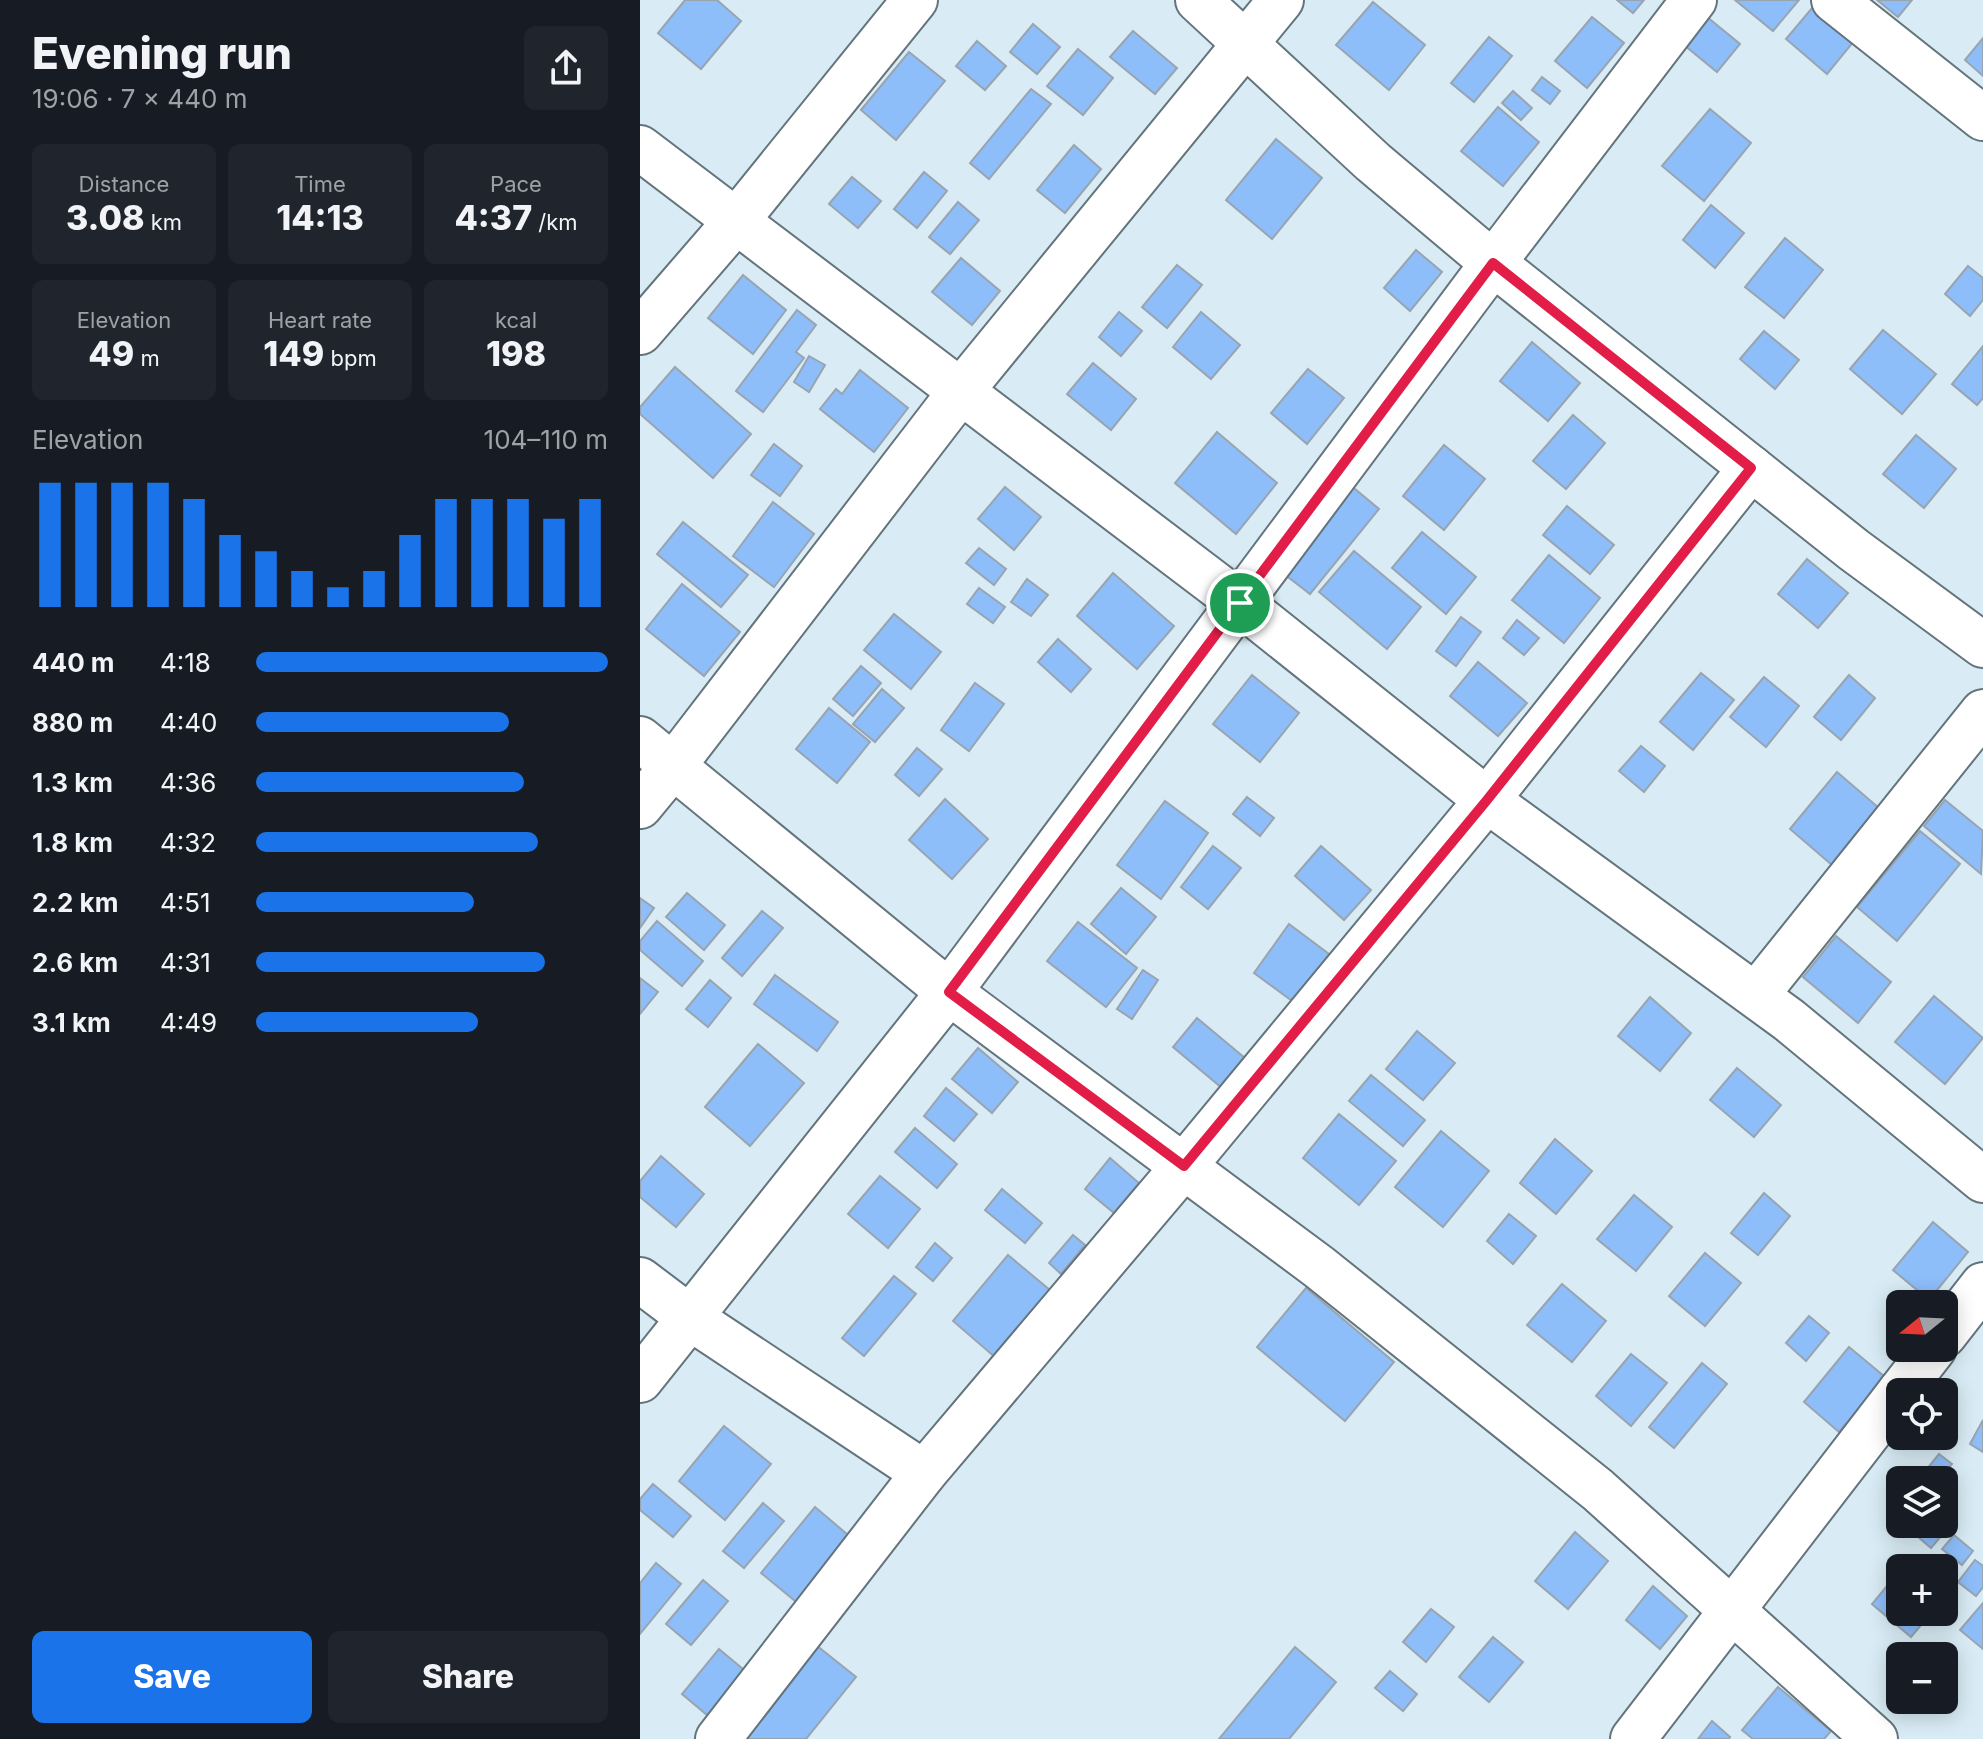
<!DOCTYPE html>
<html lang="en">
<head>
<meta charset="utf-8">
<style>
	:root { --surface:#171b24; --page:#20242c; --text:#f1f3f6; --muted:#9ea1a6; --accent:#1a73e8 }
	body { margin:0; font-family:Inter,sans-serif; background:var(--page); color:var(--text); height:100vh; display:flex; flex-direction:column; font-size:30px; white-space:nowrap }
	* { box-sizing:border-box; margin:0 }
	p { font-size:26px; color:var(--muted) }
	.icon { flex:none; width:44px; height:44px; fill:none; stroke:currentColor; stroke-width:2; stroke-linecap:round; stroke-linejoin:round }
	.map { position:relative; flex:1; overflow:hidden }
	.panel { display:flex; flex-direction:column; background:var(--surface); width:640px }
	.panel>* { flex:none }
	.needle { width:52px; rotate:252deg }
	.tools { position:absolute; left:1246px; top:1290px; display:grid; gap:16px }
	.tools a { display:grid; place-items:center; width:72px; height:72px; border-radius:12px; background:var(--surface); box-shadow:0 4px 20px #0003; font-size:40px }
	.pin { position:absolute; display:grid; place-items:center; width:68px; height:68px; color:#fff; margin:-34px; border:4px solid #fff; border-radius:50%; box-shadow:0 2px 8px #0007 }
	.round { display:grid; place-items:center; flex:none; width:84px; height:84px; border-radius:12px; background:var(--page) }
	.overview { display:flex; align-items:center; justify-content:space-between; height:136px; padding:0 32px }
	h1 { font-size:44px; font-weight:800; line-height:60px }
	.stats { display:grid; grid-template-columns:repeat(3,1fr); gap:12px; height:136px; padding:8px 32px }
	.stats div { display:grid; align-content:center; border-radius:12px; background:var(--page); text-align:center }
	.stats b { font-size:34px; font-weight:800 }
	.stats small { font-size:22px; font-weight:400 }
	.stats p { font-size:22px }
	.chart { height:224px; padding:16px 32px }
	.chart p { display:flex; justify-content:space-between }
	.chart svg { width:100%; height:144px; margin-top:8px; stroke:var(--accent); stroke-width:6 }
	.button { display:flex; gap:16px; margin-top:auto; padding:16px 32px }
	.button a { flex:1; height:92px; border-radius:12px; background:var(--accent); color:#fff; font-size:32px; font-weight:800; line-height:92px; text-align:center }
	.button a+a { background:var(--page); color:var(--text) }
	ul { padding:0 32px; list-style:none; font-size:26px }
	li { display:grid; grid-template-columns:128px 96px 1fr; align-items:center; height:60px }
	li i { height:20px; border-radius:10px; background:var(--accent) }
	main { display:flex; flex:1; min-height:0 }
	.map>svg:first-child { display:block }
</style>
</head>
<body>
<main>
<section class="panel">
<div class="overview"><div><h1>Evening run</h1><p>19:06 · 7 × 440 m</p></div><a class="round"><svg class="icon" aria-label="share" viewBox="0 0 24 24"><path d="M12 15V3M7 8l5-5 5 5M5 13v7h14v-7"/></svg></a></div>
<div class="stats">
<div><p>Distance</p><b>3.08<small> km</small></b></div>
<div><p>Time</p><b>14:13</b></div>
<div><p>Pace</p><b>4:37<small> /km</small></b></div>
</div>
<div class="stats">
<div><p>Elevation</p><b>49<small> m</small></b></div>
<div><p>Heart rate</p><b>149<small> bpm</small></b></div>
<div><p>kcal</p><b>198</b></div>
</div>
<div class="chart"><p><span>Elevation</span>104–110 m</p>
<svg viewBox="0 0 160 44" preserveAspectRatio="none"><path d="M5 44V6M15 44V6M25 44V6M35 44V6M45 44V11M55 44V22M65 44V27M75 44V33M85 44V38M95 44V33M105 44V22M115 44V11M125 44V11M135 44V11M145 44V17M155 44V11"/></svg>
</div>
<ul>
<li><b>440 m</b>4:18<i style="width:100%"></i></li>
<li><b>880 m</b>4:40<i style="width:72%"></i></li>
<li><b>1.3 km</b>4:36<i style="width:76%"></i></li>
<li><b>1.8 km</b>4:32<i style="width:80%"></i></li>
<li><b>2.2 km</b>4:51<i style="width:62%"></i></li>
<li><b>2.6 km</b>4:31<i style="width:82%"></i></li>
<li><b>3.1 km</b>4:49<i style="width:63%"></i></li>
</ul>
<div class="button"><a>Save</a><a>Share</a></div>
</section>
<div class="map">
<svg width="1343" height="1739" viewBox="0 0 1343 1739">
	<rect width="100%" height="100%" fill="#d9ecf5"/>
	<g fill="#8ebefa" stroke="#99a4b1" stroke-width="2">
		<path d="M45 0H77L101 21 61 69 18 33Z"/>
		<path d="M977 0H1004L993 13Z"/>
		<path d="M1095 0H1159L1133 31Z"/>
		<path d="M1237 0H1272L1258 17Z"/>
		<path d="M1178 1 1219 35 1187 74 1146 39Z"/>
		<path d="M733 2 785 45 749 90 696 45Z"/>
		<path d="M1061 12 1100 44 1077 72 1038 40Z"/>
		<path d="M952 17 984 43 947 88 915 61Z"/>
		<path d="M393 24 420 47 397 74 370 52Z"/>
		<path d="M493 31 537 68 515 94 470 57Z"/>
		<path d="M849 37 872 56 834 102 811 83Z"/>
		<path d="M1343 38V76L1325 60Z"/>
		<path d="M337 41 366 66 345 90 316 66Z"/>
		<path d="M438 49 473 78 443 115 407 86Z"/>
		<path d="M269 52 305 81 256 140 221 110Z"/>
		<path d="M902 77 920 91 910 104 892 90Z"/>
		<path d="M391 89 411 104 349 179 330 163Z"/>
		<path d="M873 91 892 108 881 120 862 103Z"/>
		<path d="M858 107 899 142 863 186 821 151Z"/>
		<path d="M1070 109 1111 143 1064 201 1022 166Z"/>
		<path d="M636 139 682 178 632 239 586 200Z"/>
		<path d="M434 145 461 169 425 213 397 190Z"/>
		<path d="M284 172 307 191 277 228 254 209Z"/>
		<path d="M212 177 241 201 218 228 189 204Z"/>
		<path d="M318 202 339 220 310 254 289 237Z"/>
		<path d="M1071 205 1104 233 1075 268 1043 240Z"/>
		<path d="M1145 238 1183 270 1144 318 1105 287Z"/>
		<path d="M776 250 802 272 770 311 744 288Z"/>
		<path d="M321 258 360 291 332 325 292 292Z"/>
		<path d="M537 265 562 285 527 328 502 307Z"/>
		<path d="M1328 266 1343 278V300L1330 316 1305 294Z"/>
		<path d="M103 275 146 310 113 354 68 318Z"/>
		<path d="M157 310 176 325 156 352 164 358 123 412 96 391Z"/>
		<path d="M479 312 502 331 481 356 459 337Z"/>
		<path d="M561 312 600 345 571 379 533 347Z"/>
		<path d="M1243 330 1296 374 1262 414 1210 369Z"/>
		<path d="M1124 331 1159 360 1135 389 1100 359Z"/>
		<path d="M892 342 940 383 908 421 860 381Z"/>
		<path d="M1343 346V398L1337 405 1312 384Z"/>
		<path d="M169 356 185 365 169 392 154 382Z"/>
		<path d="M453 363 496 399 471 430 427 394Z"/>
		<path d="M35 367 111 434 73 478 0 414V407Z"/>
		<path d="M668 369 704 398 667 444 631 413Z"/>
		<path d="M220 370 268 408 234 452 180 409 196 389 202 394Z"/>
		<path d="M933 415 965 443 926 489 893 461Z"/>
		<path d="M577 432 637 483 596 534 535 483Z"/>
		<path d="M1276 435 1316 469 1284 508 1243 474Z"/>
		<path d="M134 444 162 466 140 496 111 475Z"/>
		<path d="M804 445 845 479 804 530 763 496Z"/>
		<path d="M709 484 739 509 670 594 639 570Z"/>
		<path d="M365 487 401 517 374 550 338 519Z"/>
		<path d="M133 502 174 534 134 587 93 556Z"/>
		<path d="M927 506 974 545 950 574 903 535Z"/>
		<path d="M43 522 108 575 81 607 17 554Z"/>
		<path d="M782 532 836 577 806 614 752 568Z"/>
		<path d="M339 548 366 569 354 585 326 563Z"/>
		<path d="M714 551 781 607 747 649 679 592Z"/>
		<path d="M909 555 960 598 924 643 872 600Z"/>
		<path d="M1167 559 1208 593 1178 628 1138 594Z"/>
		<path d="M473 573 534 626 497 669 437 616Z"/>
		<path d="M387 579 408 595 391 616 371 602Z"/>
		<path d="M42 584 100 632 64 676 6 629Z"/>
		<path d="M339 588 365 607 353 623 327 604Z"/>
		<path d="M254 614 301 652 271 689 224 650Z"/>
		<path d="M821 617 841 632 816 666 796 651Z"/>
		<path d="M877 620 899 638 884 655 863 638Z"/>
		<path d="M418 639 451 669 431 692 398 662Z"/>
		<path d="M838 662 887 703 858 736 810 696Z"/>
		<path d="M221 666 241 683 213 716 193 699Z"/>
		<path d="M1061 673 1094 700 1053 750 1020 722Z"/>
		<path d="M612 675 659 713 620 762 573 724Z"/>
		<path d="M1209 675 1235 698 1201 740 1174 717Z"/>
		<path d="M1124 677 1159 706 1126 747 1090 717Z"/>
		<path d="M335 683 364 704 329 751 301 730Z"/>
		<path d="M242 689 264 708 235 742 213 724Z"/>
		<path d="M189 708 230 742 197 783 156 749Z"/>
		<path d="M1001 746 1025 766 1004 792 979 771Z"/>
		<path d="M277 748 302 769 279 796 255 775Z"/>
		<path d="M1197 772 1239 808 1192 865 1150 829Z"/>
		<path d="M607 797 634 818 620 836 593 814Z"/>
		<path d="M305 799 348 839 312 879 269 840Z"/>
		<path d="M1305 800 1343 831 1341 874 1284 826Z"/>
		<path d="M525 801 568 833 521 899 477 865Z"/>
		<path d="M1280 831 1320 864 1257 941 1217 907Z"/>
		<path d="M573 846 601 868 568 909 541 887Z"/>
		<path d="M681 846 731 890 704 920 655 876Z"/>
		<path d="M481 888 516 917 486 954 451 924Z"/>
		<path d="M47 893 85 925 64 950 26 917Z"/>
		<path d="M0 898 14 908 0 928Z"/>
		<path d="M122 911 143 928 102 976 82 958Z"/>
		<path d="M17 921 63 961 42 986 0 950V941Z"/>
		<path d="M438 922 497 968 466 1007 407 961Z"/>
		<path d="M649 924 689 954 655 1003 614 973Z"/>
		<path d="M1196 936 1251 982 1218 1023 1163 977Z"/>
		<path d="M503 970 518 980 492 1019 477 1009Z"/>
		<path d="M135 975 198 1022 177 1051 114 1004Z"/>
		<path d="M0 978 18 992 0 1014Z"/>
		<path d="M70 980 91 998 68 1027 46 1009Z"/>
		<path d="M1294 996 1343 1038 1305 1084 1255 1042Z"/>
		<path d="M1010 997 1051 1033 1020 1071 978 1036Z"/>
		<path d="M557 1018 606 1059 582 1088 533 1047Z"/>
		<path d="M777 1031 815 1063 783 1100 746 1069Z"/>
		<path d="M118 1044 164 1083 110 1146 65 1107Z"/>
		<path d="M338 1048 378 1082 352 1113 312 1079Z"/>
		<path d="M1097 1068 1141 1105 1114 1137 1070 1100Z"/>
		<path d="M731 1075 785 1120 763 1146 709 1101Z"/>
		<path d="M306 1088 337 1114 314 1141 284 1116Z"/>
		<path d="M699 1114 756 1161 719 1205 663 1158Z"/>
		<path d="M275 1128 317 1164 297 1188 255 1152Z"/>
		<path d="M801 1131 849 1171 803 1227 755 1187Z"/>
		<path d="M915 1139 952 1171 916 1214 880 1183Z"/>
		<path d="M21 1156 64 1194 36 1227 0 1197V1181Z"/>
		<path d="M470 1158 499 1183 474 1213 445 1189Z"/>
		<path d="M240 1176 280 1209 248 1248 208 1214Z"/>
		<path d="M362 1189 402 1223 385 1243 345 1210Z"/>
		<path d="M1124 1193 1150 1216 1118 1255 1091 1233Z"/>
		<path d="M994 1195 1032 1227 996 1271 957 1239Z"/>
		<path d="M869 1214 896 1236 873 1264 847 1241Z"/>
		<path d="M1293 1222 1328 1252 1289 1300 1253 1270Z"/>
		<path d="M433 1235 445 1245 421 1274 409 1263Z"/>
		<path d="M295 1243 312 1258 293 1281 276 1267Z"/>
		<path d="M1065 1253 1101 1283 1065 1326 1029 1296Z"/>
		<path d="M368 1255 411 1291 356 1358 313 1321Z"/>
		<path d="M254 1276 276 1294 224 1356 202 1338Z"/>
		<path d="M922 1284 966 1321 932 1362 887 1325Z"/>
		<path d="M666 1288 754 1362 705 1421 617 1347Z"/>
		<path d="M1169 1316 1189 1333 1166 1361 1146 1343Z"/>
		<path d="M1209 1347 1245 1377 1199 1432 1164 1402Z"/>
		<path d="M991 1354 1027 1383 991 1426 956 1396Z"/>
		<path d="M1062 1363 1087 1384 1034 1448 1009 1427Z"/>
		<path d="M1343 1420V1452L1330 1444Z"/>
		<path d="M84 1426 131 1464 85 1520 39 1481Z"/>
		<path d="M1299 1454 1312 1464 1299 1480H1278Z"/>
		<path d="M13 1484 51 1516 33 1537 0 1510V1499Z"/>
		<path d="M123 1503 144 1521 104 1568 83 1551Z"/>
		<path d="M175 1507 214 1540 160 1605 121 1573Z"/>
		<path d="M1273 1524H1303L1308 1528 1291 1548 1269 1529Z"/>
		<path d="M935 1532 968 1561 928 1609 895 1581Z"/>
		<path d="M1314 1535 1333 1551 1322 1565 1302 1549Z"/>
		<path d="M1335 1560 1343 1566V1587L1336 1596 1318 1582Z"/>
		<path d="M16 1563 41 1584 0 1634V1583Z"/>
		<path d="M1260 1570V1612H1292L1271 1637 1232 1604Z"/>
		<path d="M63 1580 88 1601 51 1645 26 1624Z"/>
		<path d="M1013 1586 1047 1616 1020 1649 986 1620Z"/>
		<path d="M1343 1603V1649L1320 1630Z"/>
		<path d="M791 1609 814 1627 786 1662 763 1642Z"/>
		<path d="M853 1637 883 1662 849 1702 819 1677Z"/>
		<path d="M176 1645 216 1677 166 1739H108L102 1735Z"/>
		<path d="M655 1647 696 1682 649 1739H579Z"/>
		<path d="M79 1649 110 1675 73 1720 42 1694Z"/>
		<path d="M750 1671 777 1694 763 1711 735 1688Z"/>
		<path d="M1138 1687 1191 1731 1184 1739H1113L1102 1730Z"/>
		<path d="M1072 1721 1090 1737 1089 1739H1058Z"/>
	</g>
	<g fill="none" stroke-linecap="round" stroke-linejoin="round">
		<defs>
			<g id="minor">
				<path d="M558 0 733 162 853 263 1214 550 1343 645"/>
				<path d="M1194 0 1343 118"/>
				<path d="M0 148 600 603 847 800 1149 1020 1343 1180"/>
				<path d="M0 332 97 220 275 0"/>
				<path d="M0 739 309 992 679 1267 958 1490 1235 1739"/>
				<path d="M0 806 33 766 321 391 641 0"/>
				<path d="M1116 995 1343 712"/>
				<path d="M0 1280 49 1317 284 1473"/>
				<path d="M1304 1335 1343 1285"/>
				<path d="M0 1380 309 992 853 263 1054 0"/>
				<path d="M1260 1392 1294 1348"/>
				<path d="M78 1739 284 1473 544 1166 847 800 1111 468"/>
				<path d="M993 1739 1260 1392"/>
			</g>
		</defs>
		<use href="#minor" stroke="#63747c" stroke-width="48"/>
		<use href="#minor" stroke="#fff" stroke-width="44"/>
	</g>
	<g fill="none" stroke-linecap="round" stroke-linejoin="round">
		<defs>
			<path id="route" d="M853 263 1111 468 847 800 544 1166 309 992Z"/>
		</defs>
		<use href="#route" stroke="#fff" stroke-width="16"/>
		<use href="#route" stroke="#e11d48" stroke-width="10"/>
	</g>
</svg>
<div class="tools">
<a><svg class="needle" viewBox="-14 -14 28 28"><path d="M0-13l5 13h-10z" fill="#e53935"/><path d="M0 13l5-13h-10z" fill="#9ea1a6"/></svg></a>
<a><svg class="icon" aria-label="locate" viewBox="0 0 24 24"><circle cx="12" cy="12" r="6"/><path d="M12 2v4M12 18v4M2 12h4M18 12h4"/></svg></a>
<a><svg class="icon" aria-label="layers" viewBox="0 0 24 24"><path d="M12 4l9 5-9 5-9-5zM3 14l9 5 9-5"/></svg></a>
<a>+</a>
<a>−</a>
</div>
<div class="pin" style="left:600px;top:603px;background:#1e9e55"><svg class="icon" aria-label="arrive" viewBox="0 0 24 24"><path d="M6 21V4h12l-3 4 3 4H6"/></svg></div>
</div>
</main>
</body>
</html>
